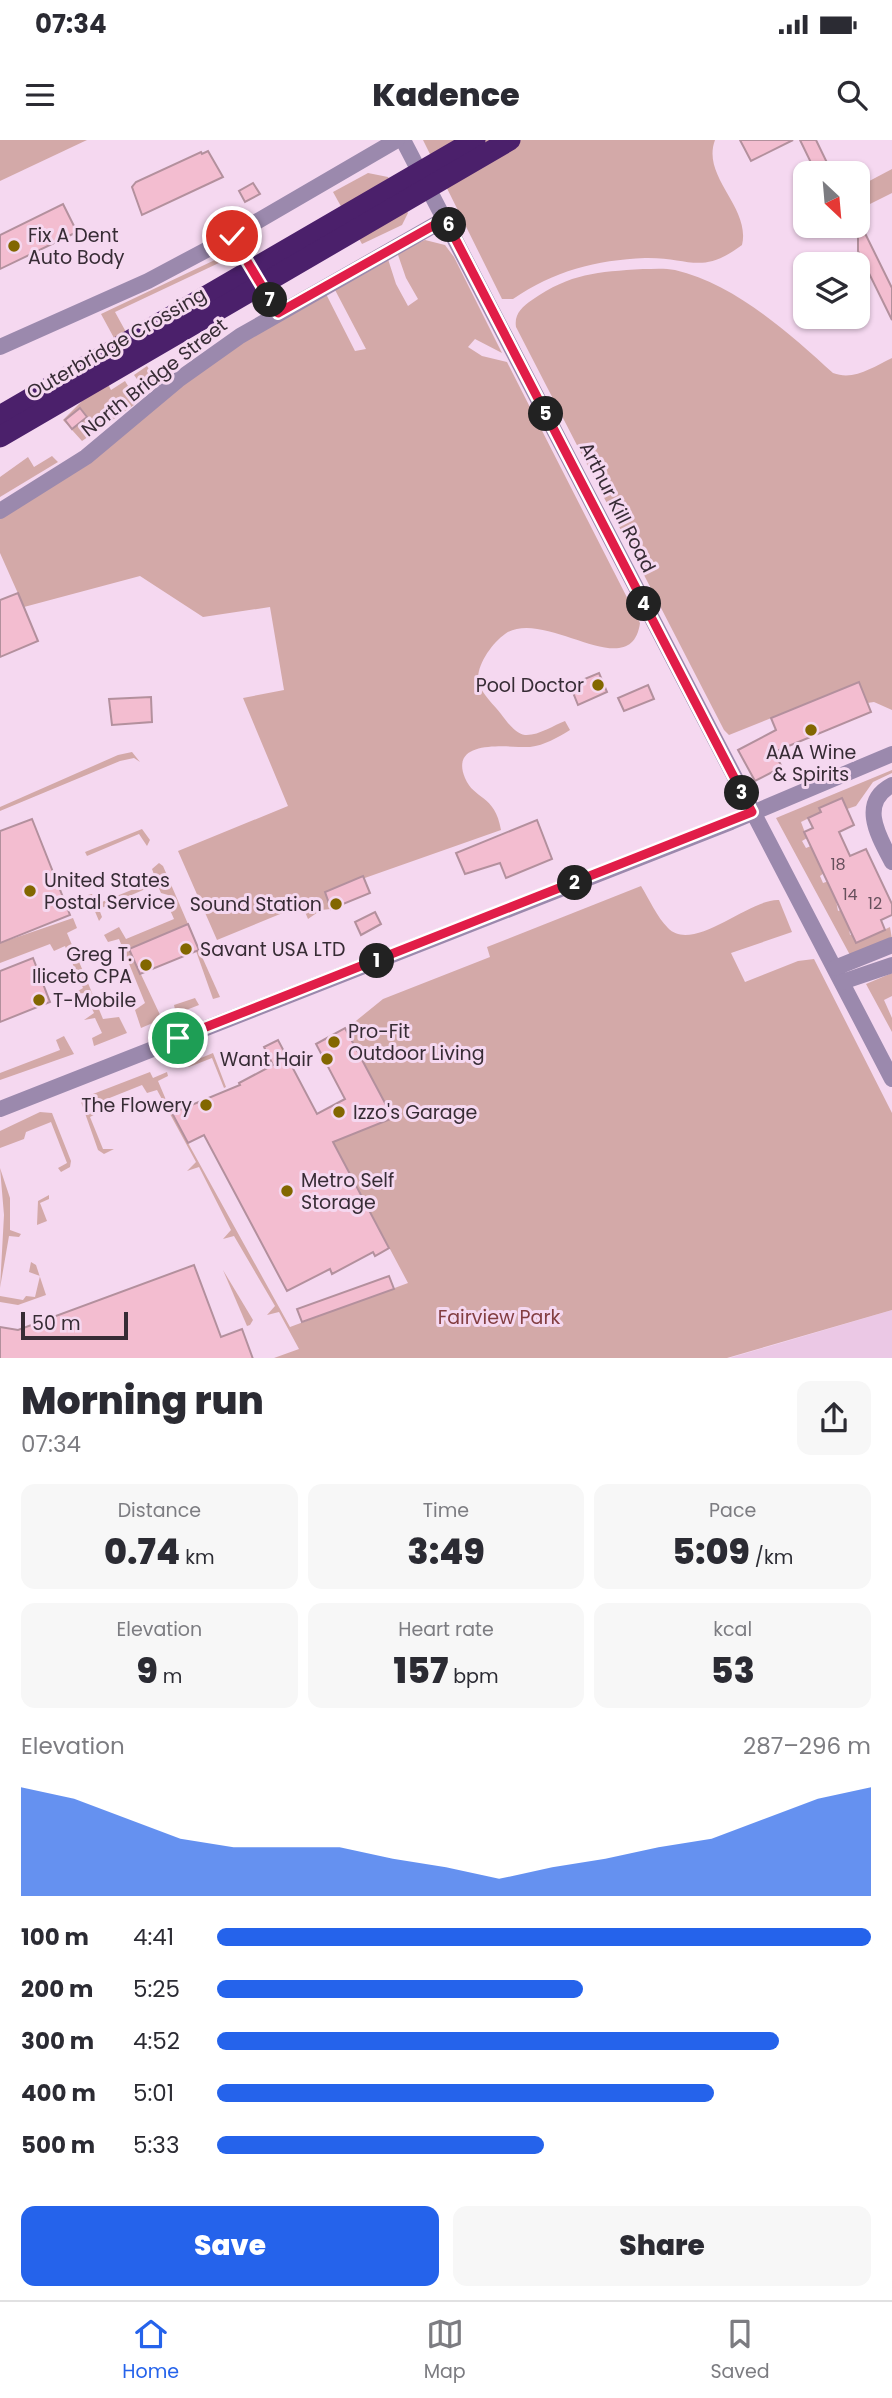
<!DOCTYPE html>
<html lang="en">
<head>
<meta charset="utf-8">
<style>
	:root { --surface:#fff; --page:#f7f7f7; --text:#2b2b33; --muted:#7c7c81; --line:#e1e1e2; --accent:#2563eb }
	body { margin:0; font-family:Poppins,sans-serif; background:var(--page); color:var(--text); height:100vh; display:flex; flex-direction:column; font-size:26px; white-space:nowrap }
	* { box-sizing:border-box; margin:0 }
	p { font-size:23px; color:var(--muted) }
	.icon { flex:none; width:38px; height:38px; fill:none; stroke:currentColor; stroke-width:2; stroke-linecap:round; stroke-linejoin:round }
	.map { position:relative; height:1218px; overflow:hidden }
	.details { display:flex; flex-direction:column; background:var(--surface); flex:1 }
	.details>* { flex:none }
	.needle { width:46px; rotate:154deg }
	.fabs { position:absolute; left:793px; top:21px; display:grid; gap:14px }
	.fabs a { display:grid; place-items:center; width:77px; height:77px; border-radius:14px; background:var(--surface); box-shadow:0 2px 5px #0004; font-size:35px }
	.scale { position:absolute; left:21px; bottom:18px; width:107px; box-sizing:border-box; padding-left:7px; border:4px solid #372c35; border-top:0; font-size:19px; line-height:24px; white-space:nowrap; color:#372c35; -webkit-text-stroke:5px #f5d8f0; paint-order:stroke }
	.pin { position:absolute; display:grid; place-items:center; width:60px; height:60px; color:#fff; margin:-30px; border:4px solid #fff; border-radius:50%; box-shadow:0 2px 7px #0007 }
	.km { position:absolute; width:35px; height:35px; margin:-18px; border-radius:50%; background:#222; color:#fff; font-size:19px; line-height:35px; text-align:center }
	.round { display:grid; place-items:center; flex:none; width:74px; height:74px; border-radius:14px; background:var(--page) }
	.head { display:flex; align-items:center; justify-content:space-between; height:119px; padding:0 21px }
	h1 { font-size:38px; font-weight:800; line-height:52px }
	.stats { display:grid; grid-template-columns:repeat(3,1fr); gap:10px; height:119px; padding:7px 21px }
	.stats div { display:grid; align-content:center; border-radius:14px; background:var(--page); text-align:center }
	.stats b { font-size:35px; font-weight:800 }
	.stats small { font-size:19px; font-weight:400 }
	.stats p { font-size:19px }
	.chart { height:196px; padding:14px 21px }
	.chart p { display:flex; justify-content:space-between }
	.chart svg { width:100%; height:126px; margin-top:7px; fill:var(--accent); opacity:.7 }
	.cta { display:flex; gap:14px; margin-top:auto; padding:14px 21px }
	.cta a { flex:1; height:80px; border-radius:14px; background:var(--accent); color:#fff; font-size:28px; font-weight:800; line-height:80px; text-align:center }
	.cta a+a { background:var(--page); color:var(--text) }
	ul { padding:0 21px; list-style:none; font-size:23px }
	li { display:grid; grid-template-columns:112px 84px 1fr; align-items:center; height:52px }
	li i { height:18px; border-radius:9px; background:var(--accent) }
	.status { display:flex; justify-content:space-between; align-items:center; height:49px; padding:0 35px; background:var(--surface); direction:ltr }
	.status svg { height:19px; fill:currentColor }
	header { display:flex; justify-content:space-between; align-items:center; height:91px; padding:0 21px; background:var(--surface); font-size:32px; font-weight:800 }
	.tab-bar { display:flex; justify-content:space-around; align-items:center; height:98px; border-top:2px solid var(--line); background:var(--surface); font-size:19px; color:var(--muted) }
	.tab-bar a { display:grid; justify-items:center; gap:4px }
	.tab-bar .active { color:var(--accent) }
	.map>svg:first-child { display:block }
</style>
</head>
<body>
<div class="status"><b>07:34</b><svg viewBox="0 0 49 12"><path d="M0 12V9h3v3zM5 12V6h3v6zM10 12V3h3v9zM15 12V0h3v12zM26 1h20v11H26zM47 4h2v5h-2z"/></svg></div>
<header><svg class="icon" aria-label="menu" viewBox="0 0 24 24"><path d="M4 6h16M4 12h16M4 18h16"/></svg>Kadence<svg class="icon" aria-label="search" viewBox="0 0 24 24"><circle cx="10" cy="10" r="6"/><path d="M15 15l6 6"/></svg></header>
<div class="map">
<svg width="892" height="1219" viewBox="0 0 892 1219">
	<rect width="100%" height="100%" fill="#f5d8f0"/>
	<path fill="#ebc8e5" d="M892 1170V1218L727 1219 733 1217Z"/>
	<g fill="#d3a9a8">
		<path d="M0 0H87L0 41Z"/>
		<path d="M423 0H715C701 37 751 67 742 105 701 136 690 117 645 118 596 120 554 131 513 159H502Z"/>
		<path d="M892 29V53L858 70V47Z"/>
		<path d="M368 33 388 37 408 73 402 85 362 104 333 52Z"/>
		<path d="M425 100 445 105 454 117 502 213 475 199 468 207 482 216 507 222 640 483C631 547 544 466 505 494 492 503 474 528 479 544 482 554 495 566 501 574 507 582 515 593 525 595 538 596 554 585 565 581L570 590C557 598 545 605 530 607 512 608 448 597 465 638 474 660 495 654 501 690L325 752 331 769 321 770 308 779 302 765 217 800 178 711 288 666 243 558 284 550 270 467 203 477 140 436 24 467 0 413V376L231 210 325 152 355 211 366 209 334 148 387 116 396 144 408 166 418 159 406 138 397 112Z"/>
		<path d="M219 118 221 122 115 172 126 192 114 198 101 174Z"/>
		<path d="M643 129C653 129 665 128 675 130 735 144 789 193 833 233 854 241 873 227 892 218V570L874 562 867 563 859 543 729 595 724 590 516 187C514 174 522 167 532 160 571 133 597 132 643 129Z"/>
		<path d="M147 226 156 240 145 250 134 235Z"/>
		<path d="M125 241 136 259 134 265 82 301 63 280 82 261 108 244 111 250Z"/>
		<path d="M52 316 58 322 0 357V337L28 317 34 327Z"/>
		<path d="M132 612 140 622 134 618 120 621 0 671V667L118 615Z"/>
		<path d="M892 630V633L873 642 856 666 847 669 841 658 819 668 821 672 801 682 807 698 802 701 806 708 811 706 814 714 838 704 824 733 820 736 823 743 832 740 838 771 846 768 850 795 852 794 857 803 890 787 892 799 850 815 776 678Z"/>
		<path d="M142 689 150 700 147 706 139 694 87 716 85 712Z"/>
		<path d="M159 723 163 726 188 784 129 809 162 879 141 888 135 870 145 863 119 799 108 802 104 795 119 787 126 799 174 779 170 770 173 765 168 755 161 753 157 744 99 769 102 777 99 781 88 755 92 754 97 764 156 740 152 729Z"/>
		<path d="M641 746C649 759 657 777 668 788 693 814 750 758 779 760L792 792 731 813 745 842 798 821 814 819 892 973V1170L727 1218H274L299 1209 279 1172 267 1175 275 1166 234 1096 223 1099 231 1090 199 1027 187 1031 196 1022 157 950 147 953 142 945 97 963 99 972 90 977 103 1009H114L104 1014 98 1010 80 959 150 932 153 938 167 932 168 936 158 941 172 974 290 1187 408 1143 333 1002 392 978 346 889 383 859 490 817 487 807Z"/>
		<path d="M73 778 77 788 67 793 103 879 119 877 127 893 94 906 92 898 102 893 95 878 84 880 94 873 85 853 73 854 83 848 76 832 64 834 74 827 65 806 54 811 50 804 0 823V803Z"/>
		<path d="M199 810 220 857 213 859 196 811Z"/>
		<path d="M892 833V856L884 860 892 878V892L866 844Z"/>
		<path d="M195 858 199 865 176 874 174 865Z"/>
		<path d="M64 896 74 914 0 940V933L60 910 56 900Z"/>
		<path d="M213 913 226 947 224 948 212 918 189 927 184 925Z"/>
		<path d="M40 972 52 973 71 1021 70 1027 61 1032 58 1028 67 1023 51 982 26 992 24 999 0 1008V991Z"/>
		<path d="M0 1028 10 1058V1090L21 1094 19 1097 9 1096 0 1148 4 1075Z"/>
		<path d="M49 1055V1059L40 1063 47 1081 37 1085 38 1061Z"/>
		<path d="M31 1122 36 1125 46 1155 18 1165 0 1162V1156L23 1160 26 1156 35 1157 40 1136 29 1132Z"/>
		<path d="M223 1130 253 1180 250 1185 247 1186Z"/>
	</g>
	<g fill="#f3bdd0" stroke="#b3909d" stroke-width="2">
		<path d="M740 0H793L751 21Z"/>
		<path d="M800 0H816L832 33H816Z"/>
		<path d="M208 11 223 37 142 75 132 47 136 42 201 12 202 14Z"/>
		<path d="M253 43 260 54 245 62 239 51Z"/>
		<path d="M63 64 77 92 0 129V95Z"/>
		<path d="M858 79 892 148V180L858 111Z"/>
		<path d="M80 268 87 277 72 289 65 280Z"/>
		<path d="M18 453 38 501 0 517V460Z"/>
		<path d="M599 533 607 552 578 565 570 545Z"/>
		<path d="M859 542 871 572 774 612 782 627 755 641 738 610 776 590 771 578Z"/>
		<path d="M648 545 654 559 624 571 618 558Z"/>
		<path d="M151 557 152 582 112 585 109 559Z"/>
		<path d="M842 658 854 685 839 692 850 716 866 709 892 764V775L881 780 885 790 856 803 804 692 813 688 808 678 821 672 819 668Z"/>
		<path d="M32 679 70 775 0 803V691Z"/>
		<path d="M537 680 552 719 506 738 500 723 465 734 456 713Z"/>
		<path d="M363 736 370 753 331 769 325 752Z"/>
		<path d="M375 772 381 784 361 795 355 782Z"/>
		<path d="M188 784 199 810 140 834 129 809Z"/>
		<path d="M33 818 50 862 0 882V831Z"/>
		<path d="M345 888 393 978 333 1002 389 1108 375 1116 373 1112 332 1134 330 1129 287 1151 204 995 188 1003 172 973 240 945 239 943 273 925 264 907 278 900 317 974 345 959 316 904Z"/>
		<path d="M194 1125 221 1197 242 1189 253 1219H0V1187L18 1190Z"/>
		<path d="M389 1136 394 1149 302 1182 297 1169Z"/>
	</g>
	<g fill="none" stroke-linecap="round" stroke-linejoin="round">
		<g stroke="#9b89ad" stroke-width="16">
			<path d="M403 0 892 939"/>
			<path d="M232 96 278 173"/>
			<path d="M0 207 148 141 227 99 397 0"/>
			<path d="M0 371 86 317 178 240 240 196 445 79"/>
			<path d="M892 645C858 663 879 697 892 722"/>
			<path d="M835 828 892 805"/>
			<path d="M842 842 892 825"/>
			<path d="M0 969 731 682 892 614"/>
		</g>
		<g stroke="#4b206b" stroke-width="21">
			<path d="M0 276 475 0"/>
			<path d="M0 297 510 0"/>
		</g>
	</g>
	<g fill="none" stroke-linecap="round" stroke-linejoin="round">
		<defs>
			<path id="route" d="M178 898 752 672 445 79 278 173 232 96"/>
		</defs>
		<use href="#route" stroke="#fff" stroke-width="14"/>
		<use href="#route" stroke="#e11d48" stroke-width="9"/>
	</g>
	<g fill="#826700" stroke="#f5d8f0" stroke-width="2.5">
		<circle cx="14" cy="106" r="7"/>
		<circle cx="598" cy="545" r="7"/>
		<circle cx="811" cy="590" r="7"/>
		<circle cx="30" cy="751" r="7"/>
		<circle cx="336" cy="764" r="7"/>
		<circle cx="186" cy="809" r="7"/>
		<circle cx="146" cy="825" r="7"/>
		<circle cx="39" cy="860" r="7"/>
		<circle cx="334" cy="902" r="7"/>
		<circle cx="327" cy="919" r="7"/>
		<circle cx="206" cy="965" r="7"/>
		<circle cx="339" cy="972" r="7"/>
		<circle cx="287" cy="1051" r="7"/>
	</g>
	<g text-anchor="middle" stroke-width="6" stroke-linejoin="round" paint-order="stroke">
		<g font-size="16" fill="#66505c">
			<text x="838" y="730">18</text>
			<text x="850" y="760">14</text>
			<text x="875" y="769">12</text>
		</g>
		<g font-size="19" fill="#372c35" stroke="#f5d8f0" text-anchor="start">
			<text x="28" y="102">Fix A Dent<tspan x="28" dy="22">Auto Body</tspan></text>
			<text x="584" y="552" text-anchor="end">Pool Doctor</text>
			<text x="811" y="619" text-anchor="middle">AAA Wine<tspan x="811" dy="22">&amp; Spirits</tspan></text>
			<text x="44" y="747">United States<tspan x="44" dy="22">Postal Service</tspan></text>
			<text x="322" y="771" text-anchor="end">Sound Station</text>
			<text x="200" y="816">Savant USA LTD</text>
			<text x="132" y="821" text-anchor="end">Greg T.<tspan x="132" dy="22">Iliceto CPA</tspan></text>
			<text x="53" y="867">T-Mobile</text>
			<text x="348" y="898">Pro-Fit<tspan x="348" dy="22">Outdoor Living</tspan></text>
			<text x="313" y="926" text-anchor="end">Want Hair</text>
			<text x="192" y="972" text-anchor="end">The Flowery</text>
			<text x="353" y="979">Izzo's Garage</text>
			<text x="301" y="1047">Metro Self<tspan x="301" dy="22">Storage</tspan></text>
		</g>
		<g font-size="19" fill="#372c35" stroke="#f5d8f0">
			<text transform="translate(116 203) rotate(-30)" y="7">Outerbridge Crossing</text>
			<text transform="translate(154 237) rotate(-38)" y="7">North Bridge Street</text>
			<text transform="translate(618 367) rotate(63)" y="7">Arthur Kill Road</text>
		</g>
		<g font-size="19" fill="#833e41" stroke="#f5d8f0">
			<text x="499" y="1184">Fairview Park</text>
		</g>
	</g>
</svg>
<div class="fabs">
<a><svg class="needle" viewBox="-14 -14 28 28"><path d="M0-13l5 13h-10z" fill="#e53935"/><path d="M0 13l5-13h-10z" fill="#7c7c81"/></svg></a>
<a><svg class="icon" aria-label="layers" viewBox="0 0 24 24"><path d="M12 4l9 5-9 5-9-5zM3 14l9 5 9-5"/></svg></a>
</div>
<div class="scale">50 m</div>
<div class="pin" style="left:178px;top:898px;background:#1e9e55"><svg class="icon" aria-label="arrive" viewBox="0 0 24 24"><path d="M6 21V4h12l-3 4 3 4H6"/></svg></div>
<div class="pin" style="left:232px;top:96px;background:#d93025"><svg class="icon" aria-label="check" viewBox="0 0 24 24"><path d="M5 12l5 5 9-10"/></svg></div>
<b class="km" style="left:377px;top:821px">1</b>
<b class="km" style="left:575px;top:743px">2</b>
<b class="km" style="left:742px;top:653px">3</b>
<b class="km" style="left:644px;top:464px">4</b>
<b class="km" style="left:546px;top:274px">5</b>
<b class="km" style="left:449px;top:85px">6</b>
<b class="km" style="left:270px;top:160px">7</b>
</div>
<section class="details">
<div class="head"><div><h1>Morning run</h1><p>07:34</p></div><a class="round"><svg class="icon" aria-label="share" viewBox="0 0 24 24"><path d="M12 15V3M7 8l5-5 5 5M5 13v7h14v-7"/></svg></a></div>
<div class="stats">
<div><p>Distance</p><b>0.74<small> km</small></b></div>
<div><p>Time</p><b>3:49</b></div>
<div><p>Pace</p><b>5:09<small> /km</small></b></div>
</div>
<div class="stats">
<div><p>Elevation</p><b>9<small> m</small></b></div>
<div><p>Heart rate</p><b>157<small> bpm</small></b></div>
<div><p>kcal</p><b>53</b></div>
</div>
<div class="chart"><p><span>Elevation</span>287–296 m</p>
<svg viewBox="0 0 160 44" preserveAspectRatio="none"><path d="M0 44V6L10 10L20 17L30 24L40 27L50 27L60 27L70 31L80 34L90 38L100 34L110 31L120 27L130 24L140 17L150 10L160 6V44z"/></svg>
</div>
<ul>
<li><b>100 m</b>4:41<i style="width:100%"></i></li>
<li><b>200 m</b>5:25<i style="width:56%"></i></li>
<li><b>300 m</b>4:52<i style="width:86%"></i></li>
<li><b>400 m</b>5:01<i style="width:76%"></i></li>
<li><b>500 m</b>5:33<i style="width:50%"></i></li>
</ul>
<div class="cta"><a>Save</a><a>Share</a></div>
</section>
<nav class="tab-bar">
<a class="active"><svg class="icon" aria-label="home" viewBox="0 0 24 24"><path d="M3 11l9-7 9 7M6 9v11h12V9"/></svg>Home</a>
<a><svg class="icon" aria-label="map" viewBox="0 0 24 24"><path d="M3 6l6-2 6 2 6-2v14l-6 2-6-2-6 2zM9 4v14M15 6v14"/></svg>Map</a>
<a><svg class="icon" aria-label="saved" viewBox="0 0 24 24"><path d="M7 4h10v16l-5-4-5 4z"/></svg>Saved</a>
</nav>
</body>
</html>
